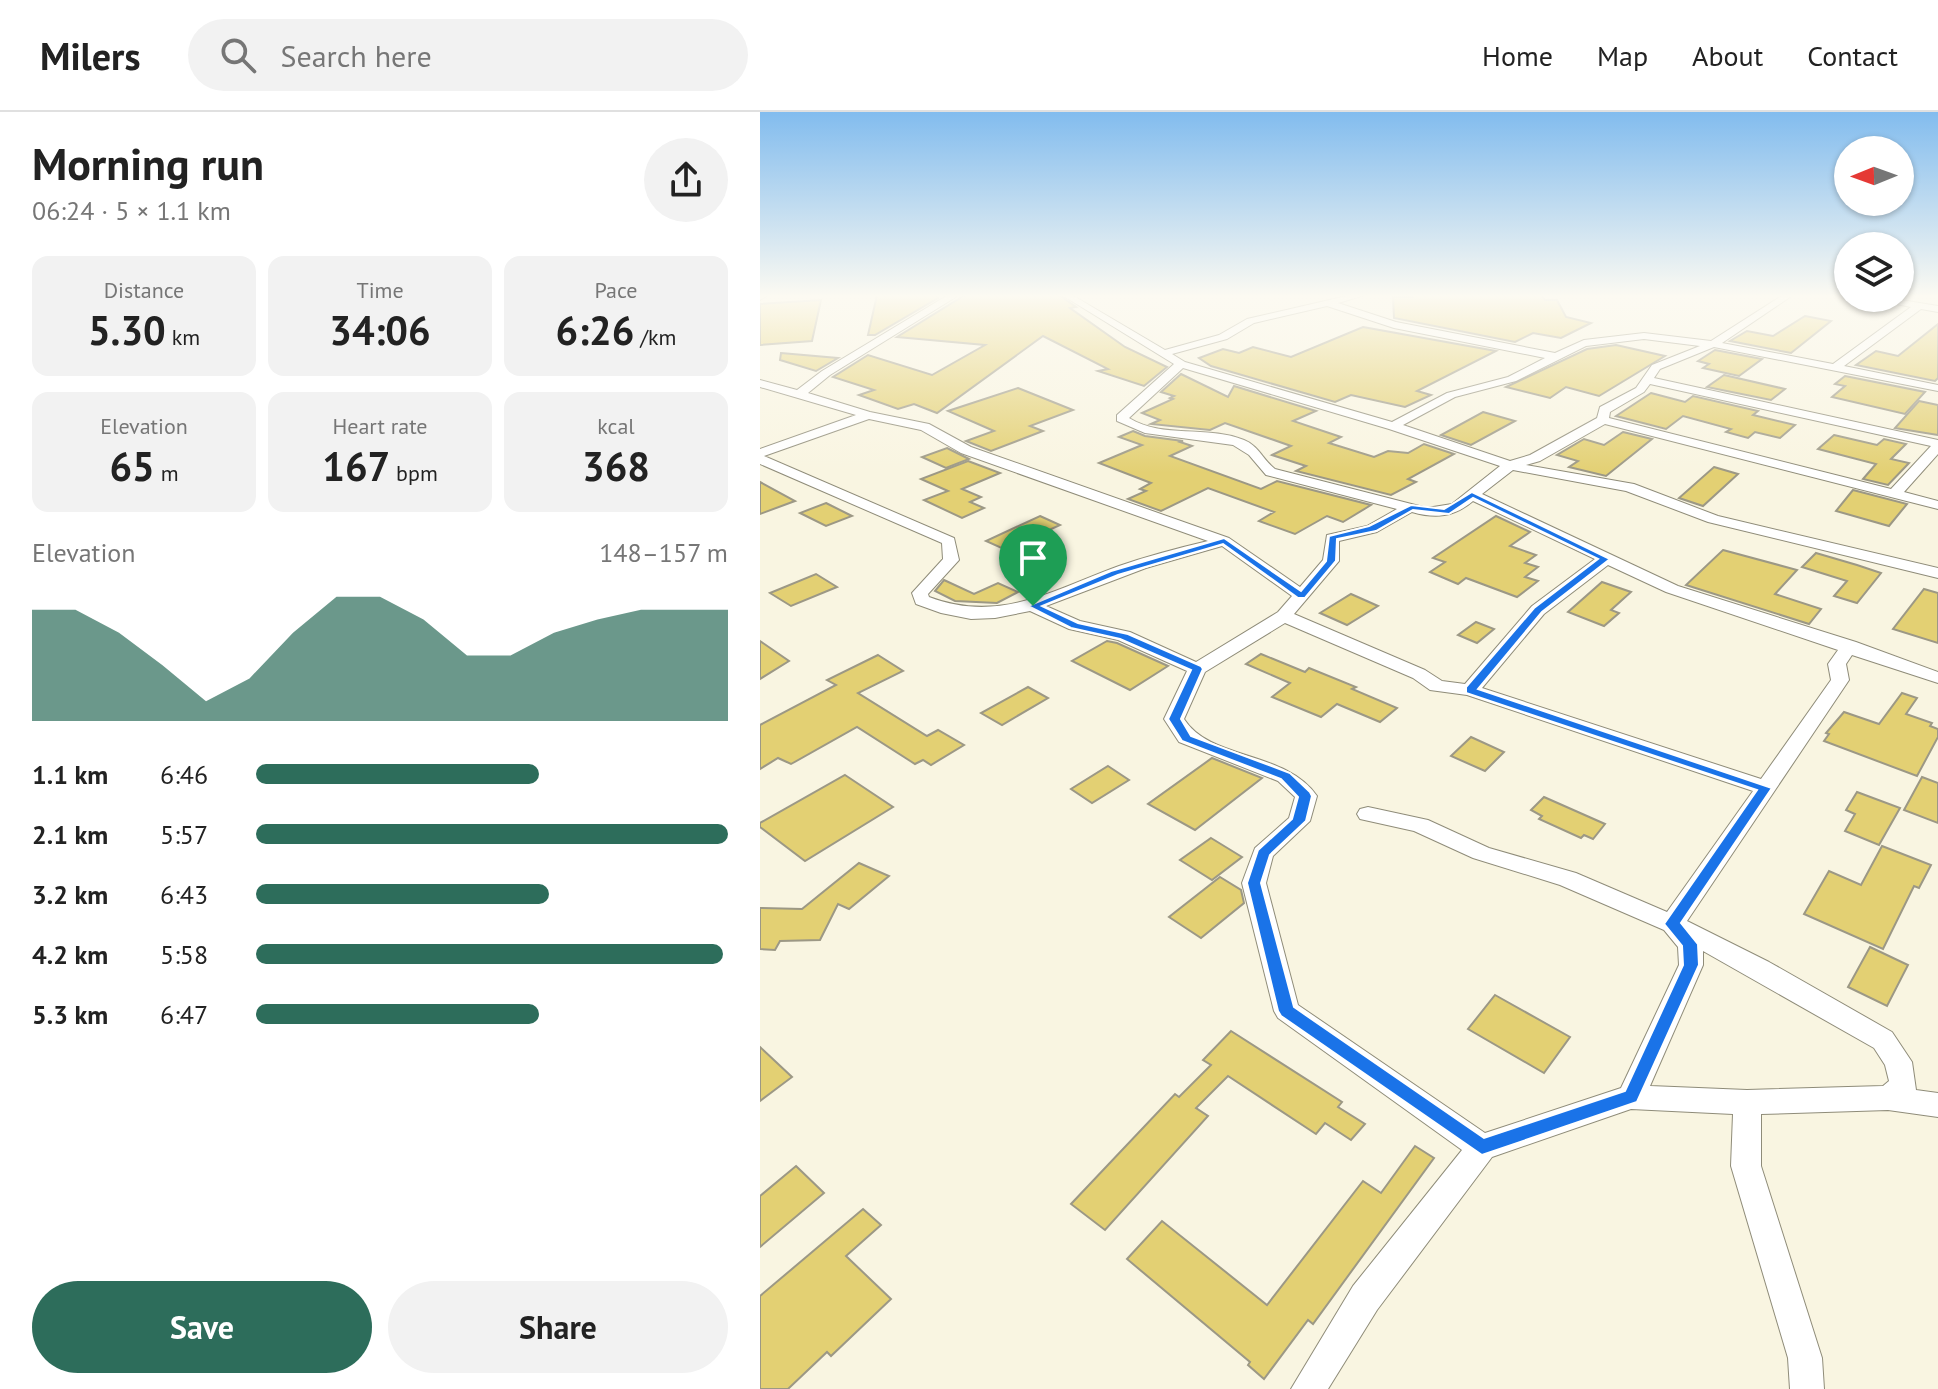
<!DOCTYPE html>
<html lang="en">
<head>
<meta charset="utf-8">
<style>
	:root { --surface:#fff; --page:#f2f2f2; --text:#222; --muted:#767676; --line:#e0e0e0; --accent:#2d6d5b }
	body { margin:0; font-family:"PT Sans",sans-serif; background:var(--page); color:var(--text); height:100vh; display:flex; flex-direction:column; font-size:30px; white-space:nowrap }
	* { box-sizing:border-box; margin:0 }
	p { font-size:26px; color:var(--muted) }
	.icon { flex:none; width:44px; height:44px; fill:none; stroke:currentColor; stroke-width:2; stroke-linecap:round; stroke-linejoin:round }
	.map { position:relative; flex:1; overflow:hidden }
	.sheet { display:flex; flex-direction:column; background:var(--surface); width:760px }
	.sheet>* { flex:none }
	.needle { width:52px; rotate:269deg }
	.fabs { position:absolute; left:1074px; top:24px; display:grid; gap:16px }
	.fabs a { display:grid; place-items:center; width:80px; height:80px; border-radius:50%; background:var(--surface); box-shadow:0 2px 6px #0004; font-size:40px }
	.pin { position:absolute; display:grid; place-items:center; width:68px; height:68px; color:#fff; margin:-82px -34px; border-radius:50% 50% 50% 0; rotate:-45deg; box-shadow:0 0 8px #0007 }
	.pin .icon { rotate:45deg }
	.round { display:grid; place-items:center; flex:none; width:84px; height:84px; border-radius:42px; background:var(--page) }
	.overview { display:flex; align-items:center; justify-content:space-between; height:136px; padding:0 32px }
	h1 { font-size:44px; font-weight:700; line-height:60px }
	.metrics { display:grid; grid-template-columns:repeat(3,1fr); gap:12px; height:136px; padding:8px 32px }
	.metrics div { display:grid; align-content:center; border-radius:16px; background:var(--page); text-align:center }
	.metrics b { font-size:40px; font-weight:700 }
	.metrics small { font-size:22px; font-weight:400 }
	.metrics p { font-size:22px }
	.chart { height:224px; padding:16px 32px }
	.chart p { display:flex; justify-content:space-between }
	.chart svg { width:100%; height:144px; margin-top:8px; fill:var(--accent); opacity:.7 }
	.button { display:flex; gap:16px; margin-top:auto; padding:16px 32px }
	.button a { flex:1; height:92px; border-radius:48px; background:var(--accent); color:#fff; font-size:32px; font-weight:700; line-height:92px; text-align:center }
	.button a+a { background:var(--page); color:var(--text) }
	ul { padding:0 32px; list-style:none; font-size:26px }
	li { display:grid; grid-template-columns:128px 96px 1fr; align-items:center; height:60px }
	li i { height:20px; border-radius:10px; background:var(--accent) }
	header { display:flex; align-items:center; gap:48px; box-sizing:border-box; height:112px; padding:0 40px; background:var(--surface); border-bottom:2px solid var(--line) }
	header strong { font-size:38px }
	nav { display:flex; gap:44px; margin-inline-start:auto; font-size:28px }
	.search { width:560px; height:72px; background:var(--page); display:flex; align-items:center; gap:20px; box-sizing:border-box; padding:0 28px; border-radius:44px; color:var(--muted); font-size:30px }
	main { display:flex; flex:1; min-height:0 }
	.map>svg:first-child { display:block }
</style>
</head>
<body>
<header>
<strong>Milers</strong>
<div class="search"><svg class="icon" aria-label="search" viewBox="0 0 24 24"><circle cx="10" cy="10" r="6"/><path d="M15 15l6 6"/></svg>Search here</div>
<nav><a>Home</a><a>Map</a><a>About</a><a>Contact</a></nav>
</header>
<main>
<section class="sheet">
<div class="overview"><div><h1>Morning run</h1><p>06:24 · 5 × 1.1 km</p></div><a class="round"><svg class="icon" aria-label="share" viewBox="0 0 24 24"><path d="M12 15V3M7 8l5-5 5 5M5 13v7h14v-7"/></svg></a></div>
<div class="metrics">
<div><p>Distance</p><b>5.30<small> km</small></b></div>
<div><p>Time</p><b>34:06</b></div>
<div><p>Pace</p><b>6:26<small> /km</small></b></div>
</div>
<div class="metrics">
<div><p>Elevation</p><b>65<small> m</small></b></div>
<div><p>Heart rate</p><b>167<small> bpm</small></b></div>
<div><p>kcal</p><b>368</b></div>
</div>
<div class="chart"><p><span>Elevation</span>148–157 m</p>
<svg viewBox="0 0 160 44" preserveAspectRatio="none"><path d="M0 44V10L10 10L20 17L30 27L40 38L50 31L60 17L70 6L80 6L90 13L100 24L110 24L120 17L130 13L140 10L150 10L160 10V44z"/></svg>
</div>
<ul>
<li><b>1.1 km</b>6:46<i style="width:60%"></i></li>
<li><b>2.1 km</b>5:57<i style="width:100%"></i></li>
<li><b>3.2 km</b>6:43<i style="width:62%"></i></li>
<li><b>4.2 km</b>5:58<i style="width:99%"></i></li>
<li><b>5.3 km</b>6:47<i style="width:60%"></i></li>
</ul>
<div class="button"><a>Save</a><a>Share</a></div>
</section>
<div class="map">
<svg width="1178" height="1277" viewBox="0 0 1178 1277">
	<rect width="100%" height="100%" fill="#f9f5e1"/>
	<g fill="#e3d073" stroke="#9c9885" stroke-width="2">
		<path d="M117 183H177L178 186 115 223H108Z"/>
		<path d="M205 183H299L316 195 310 196 365 235 407 255 384 274 338 259 348 257 283 224 177 301 154 292 138 297 99 283 114 278 73 265 108 243 172 263 225 233 137 225Z"/>
		<path d="M653 183H781L785 188H797L806 205 831 211 801 226 773 221 755 230 634 206 633 185H653Z"/>
		<path d="M61 188 52 229 0 233V192Z"/>
		<path d="M1045 204 1071 209 1031 241 970 229 987 219 1013 224Z"/>
		<path d="M1178 212V266L1175 269 1096 253 1116 239 1138 244Z"/>
		<path d="M603 215 736 239 657 279 671 283 645 295 591 283 575 290 451 254 439 246 463 237 479 241 493 235 531 245Z"/>
		<path d="M856 233 905 244 839 284 806 275 790 286 746 275 827 237Z"/>
		<path d="M955 238 1002 247 979 264 943 256 949 252 938 249Z"/>
		<path d="M21 241 78 246 56 259 20 248Z"/>
		<path d="M421 262 468 285 474 274 556 299 533 309 581 325 569 331 614 345 628 339 648 341 664 332 694 342 648 367 656 370 631 383 536 359 546 354 512 343 531 334 465 311 450 318 391 312 400 308 382 301 413 287 410 286 414 284 401 280Z"/>
		<path d="M964 263 1025 277 1011 288 947 275Z"/>
		<path d="M1085 264 1165 280 1145 302 1072 285 1085 274 1075 272Z"/>
		<path d="M258 276 313 298 270 314 283 319 231 339 206 329 234 319 188 299Z"/>
		<path d="M891 281 925 290 933 284 998 299 993 303 1035 313 1020 326 995 320 988 326 966 320 971 317 923 304 906 317 856 304Z"/>
		<path d="M1159 289 1178 293V323L1135 316Z"/>
		<path d="M723 300 755 309 711 333 681 323Z"/>
		<path d="M373 319 385 324 423 329 420 330 432 334 410 344 501 377 517 369 611 393 583 410 567 404 535 422 499 409 514 400 448 376 401 399 368 387 386 379 380 377 391 371 339 351 382 333 359 325Z"/>
		<path d="M863 320 892 327 846 364 809 355 818 349 797 343 824 327 844 333Z"/>
		<path d="M1074 323 1117 333 1124 327 1146 332 1131 347 1149 351 1128 373 1103 367 1116 352 1058 337Z"/>
		<path d="M187 336 209 347 186 356 162 345Z"/>
		<path d="M208 349 240 361 202 377 221 385 210 390 224 396 202 406 164 388 188 379 161 367Z"/>
		<path d="M954 355 978 362 943 394 919 386Z"/>
		<path d="M0 370 35 389 0 402Z"/>
		<path d="M1093 378 1147 392 1129 414 1076 399Z"/>
		<path d="M66 391 92 404 66 414 40 401Z"/>
		<path d="M280 404 300 413 246 438 226 429Z"/>
		<path d="M736 404 770 420 750 434 776 443 765 451 778 455 765 465 778 469 757 485 706 466 698 472 670 460 685 450 673 446Z"/>
		<path d="M963 438 1037 458 1015 482 1061 497 1049 512 926 473Z"/>
		<path d="M1056 441 1097 453 1121 461 1097 491 1074 484 1087 469 1042 455Z"/>
		<path d="M56 462 77 475 31 494 10 481Z"/>
		<path d="M184 468 214 482 238 471 258 480 237 491 195 489 175 479Z"/>
		<path d="M842 470 871 480 851 498 859 501 844 514 808 500Z"/>
		<path d="M1164 477 1178 481V531L1133 517Z"/>
		<path d="M591 482 618 494 587 513 560 501Z"/>
		<path d="M716 510 734 517 717 531 698 523Z"/>
		<path d="M0 529 29 549 0 567Z"/>
		<path d="M347 529 357 531 408 554 370 578 312 549Z"/>
		<path d="M501 542 545 560 549 556 596 575 592 577 637 596 620 610 577 592 561 605 512 585 530 571 486 552Z"/>
		<path d="M118 543 143 559 98 581 167 624 178 618 204 633 171 653 163 648 155 652 97 615 31 652 18 646 0 657V613L76 573 67 568Z"/>
		<path d="M268 575 288 586 242 613 221 601Z"/>
		<path d="M1142 581 1157 586 1146 602 1172 611 1170 614 1178 617V625L1157 664 1064 629 1069 622 1066 621 1084 600 1119 612Z"/>
		<path d="M711 625 744 640 725 659 691 644Z"/>
		<path d="M452 646 502 666 435 718 388 692Z"/>
		<path d="M348 654 369 668 332 691 311 677Z"/>
		<path d="M85 663 133 695 45 749 0 715V711Z"/>
		<path d="M1162 665 1178 671V711L1144 698Z"/>
		<path d="M1097 680 1140 696 1119 733 1085 719 1095 702 1086 698Z"/>
		<path d="M784 685 845 712 833 727 824 723 821 726 779 707 782 704 771 698Z"/>
		<path d="M451 726 482 745 452 768 420 748Z"/>
		<path d="M1122 734 1171 753 1159 776 1154 774 1123 837 1044 802 1069 759 1101 773Z"/>
		<path d="M99 751 129 764 89 797 78 792 60 828 20 829 15 838 0 837V796L42 797Z"/>
		<path d="M460 765 481 778 484 791 441 826 409 805Z"/>
		<path d="M1110 835 1148 853 1127 894 1088 875Z"/>
		<path d="M735 883 810 925 784 961 708 917Z"/>
		<path d="M471 919 582 990 578 995 605 1012 591 1028 565 1011 556 1022 468 964 436 996 448 1004 345 1118 311 1092 415 982 419 985 451 953 443 948Z"/>
		<path d="M0 935 32 965 0 989Z"/>
		<path d="M655 1034 674 1046 553 1212 548 1208 504 1267 488 1253 490 1250 367 1147 402 1109 507 1193 603 1069 621 1081Z"/>
		<path d="M36 1054 64 1081 0 1135V1084Z"/>
		<path d="M103 1097 121 1113 86 1144 131 1187 71 1244 67 1240 28 1277H0V1184Z"/>
	</g>
	<g fill="none" stroke-linecap="round" stroke-linejoin="round">
		<defs>
			<g id="minor">
				<path d="M0 183H8L0 188Z"/>
				<path d="M188 183H199L70 263 48 281 110 300 169 312 211 335 469 426 540 475 563 448 567 423 607 414 637 397 506 363 489 343 473 333 385 321 357 309V303L414 252 302 183H312L405 238 459 223 487 207 591 183H605L578 191 636 210 795 241 824 228 884 221 951 229 1023 183H1033L962 231 1073 252 1151 195 1107 186H1129L1178 194V200L1161 197 1084 254 1178 273V279L954 235 900 257 894 266 1178 328V342L1144 380 1178 389V397L845 312 780 349 766 353 874 372 958 404 1178 456V466L948 410 866 379 753 358 722 382 918 474 1096 530 1178 560V571L1092 543 1086 552 1089 568 927 809 1009 850 1132 920 1152 950 1156 978 1178 981V1005L1128 998 1001 1002V1054L1062 1246 1064 1277H1030L1028 1246 971 1054 973 1002 871 997 732 1045 617 1198 568 1277H531L593 1174 702 1038 518 906 514 899 482 771 495 736 529 706 535 685 518 669 419 630 404 607 427 559 358 528 309 517 270 499 235 506 211 507 181 501 156 492 152 481 183 447 182 431 0 352V337L96 303 0 275V268L37 278 62 259ZM567 194 634 216 785 246 748 265 687 281 632 310 425 250 412 242 467 227 494 211ZM884 227 940 234 892 253 876 276 840 295 837 306 770 343 750 349 643 313 695 285 756 269 826 234ZM423 256 629 317 740 354 692 392 667 396 515 357C503 348 499 334 484 328 447 313 403 327 369 306ZM890 272 1171 334 1131 377 849 306 850 300 884 280ZM109 307 161 318 201 341 448 429C418 436 388 444 359 454 293 478 240 512 169 485L168 482 199 448 194 426 4 344ZM713 389 835 447 772 494 705 572 682 569 665 558 534 502 579 449V429L617 420 652 400C676 407 694 405 713 389ZM462 434 532 484 518 500 436 550 370 520 320 509 286 494 386 456ZM848 453 906 480 1078 538 1068 552 1071 568 1001 667 722 576 784 502ZM525 511 653 566 670 578 707 583 993 679 907 800 816 761 729 736 668 708 608 695 600 697 597 702 600 707 654 719 713 746 800 773 904 818 918 835 919 853 861 976 725 1021 538 893 506 771 513 744 550 709 557 684C525 638 451 649 424 607L445 560ZM943 839 1114 936 1125 953 1129 969 1123 974 987 978 890 974 943 853Z"/>
			</g>
		</defs>
		<use href="#minor" stroke="#8f8c79" stroke-width="2"/>
		<use href="#minor" fill="#fff" fill-rule="evenodd"/>
	</g>
	<linearGradient id="sky" x2="0" y2="1"><stop stop-color="#82bcee"/><stop offset="0.51" stop-color="#fcfaf2"/><stop offset="1" stop-color="#fcfaf2" stop-opacity="0"/></linearGradient>
	<rect width="1178" height="361" fill="url(#sky)"/>
	<path fill="#1a73e8" stroke="#fff" stroke-width="2" fill-rule="evenodd" d="M712 380 850 447 782 500 718 577 1012 676 921 811 938 832 939 853 877 990 722 1043 521 904 518 899 487 771 498 738 532 707 538 685 521 667 422 629 408 607 431 558 360 527 311 516 268 494 351 459 464 426 541 479 566 449 569 424 609 414 651 393 684 397ZM713 386 838 447 774 496 706 575V581L997 678 904 812 922 834 923 853 865 979 724 1026 534 895 501 771 510 743 546 709 552 684 550 680 530 661 431 624 421 607 443 557 441 554 368 522 318 511 282 494 358 463 463 432 538 486H545L576 449 577 427 616 419 653 398 689 402Z"/>
</svg>
<div class="fabs">
<a><svg class="needle" viewBox="-14 -14 28 28"><path d="M0-13l5 13h-10z" fill="#e53935"/><path d="M0 13l5-13h-10z" fill="#767676"/></svg></a>
<a><svg class="icon" aria-label="layers" viewBox="0 0 24 24"><path d="M12 4l9 5-9 5-9-5zM3 14l9 5 9-5"/></svg></a>
</div>
<div class="pin" style="left:273px;top:494px;background:#1e9e55"><svg class="icon" aria-label="arrive" viewBox="0 0 24 24"><path d="M6 21V4h12l-3 4 3 4H6"/></svg></div>
</div>
</main>
</body>
</html>
